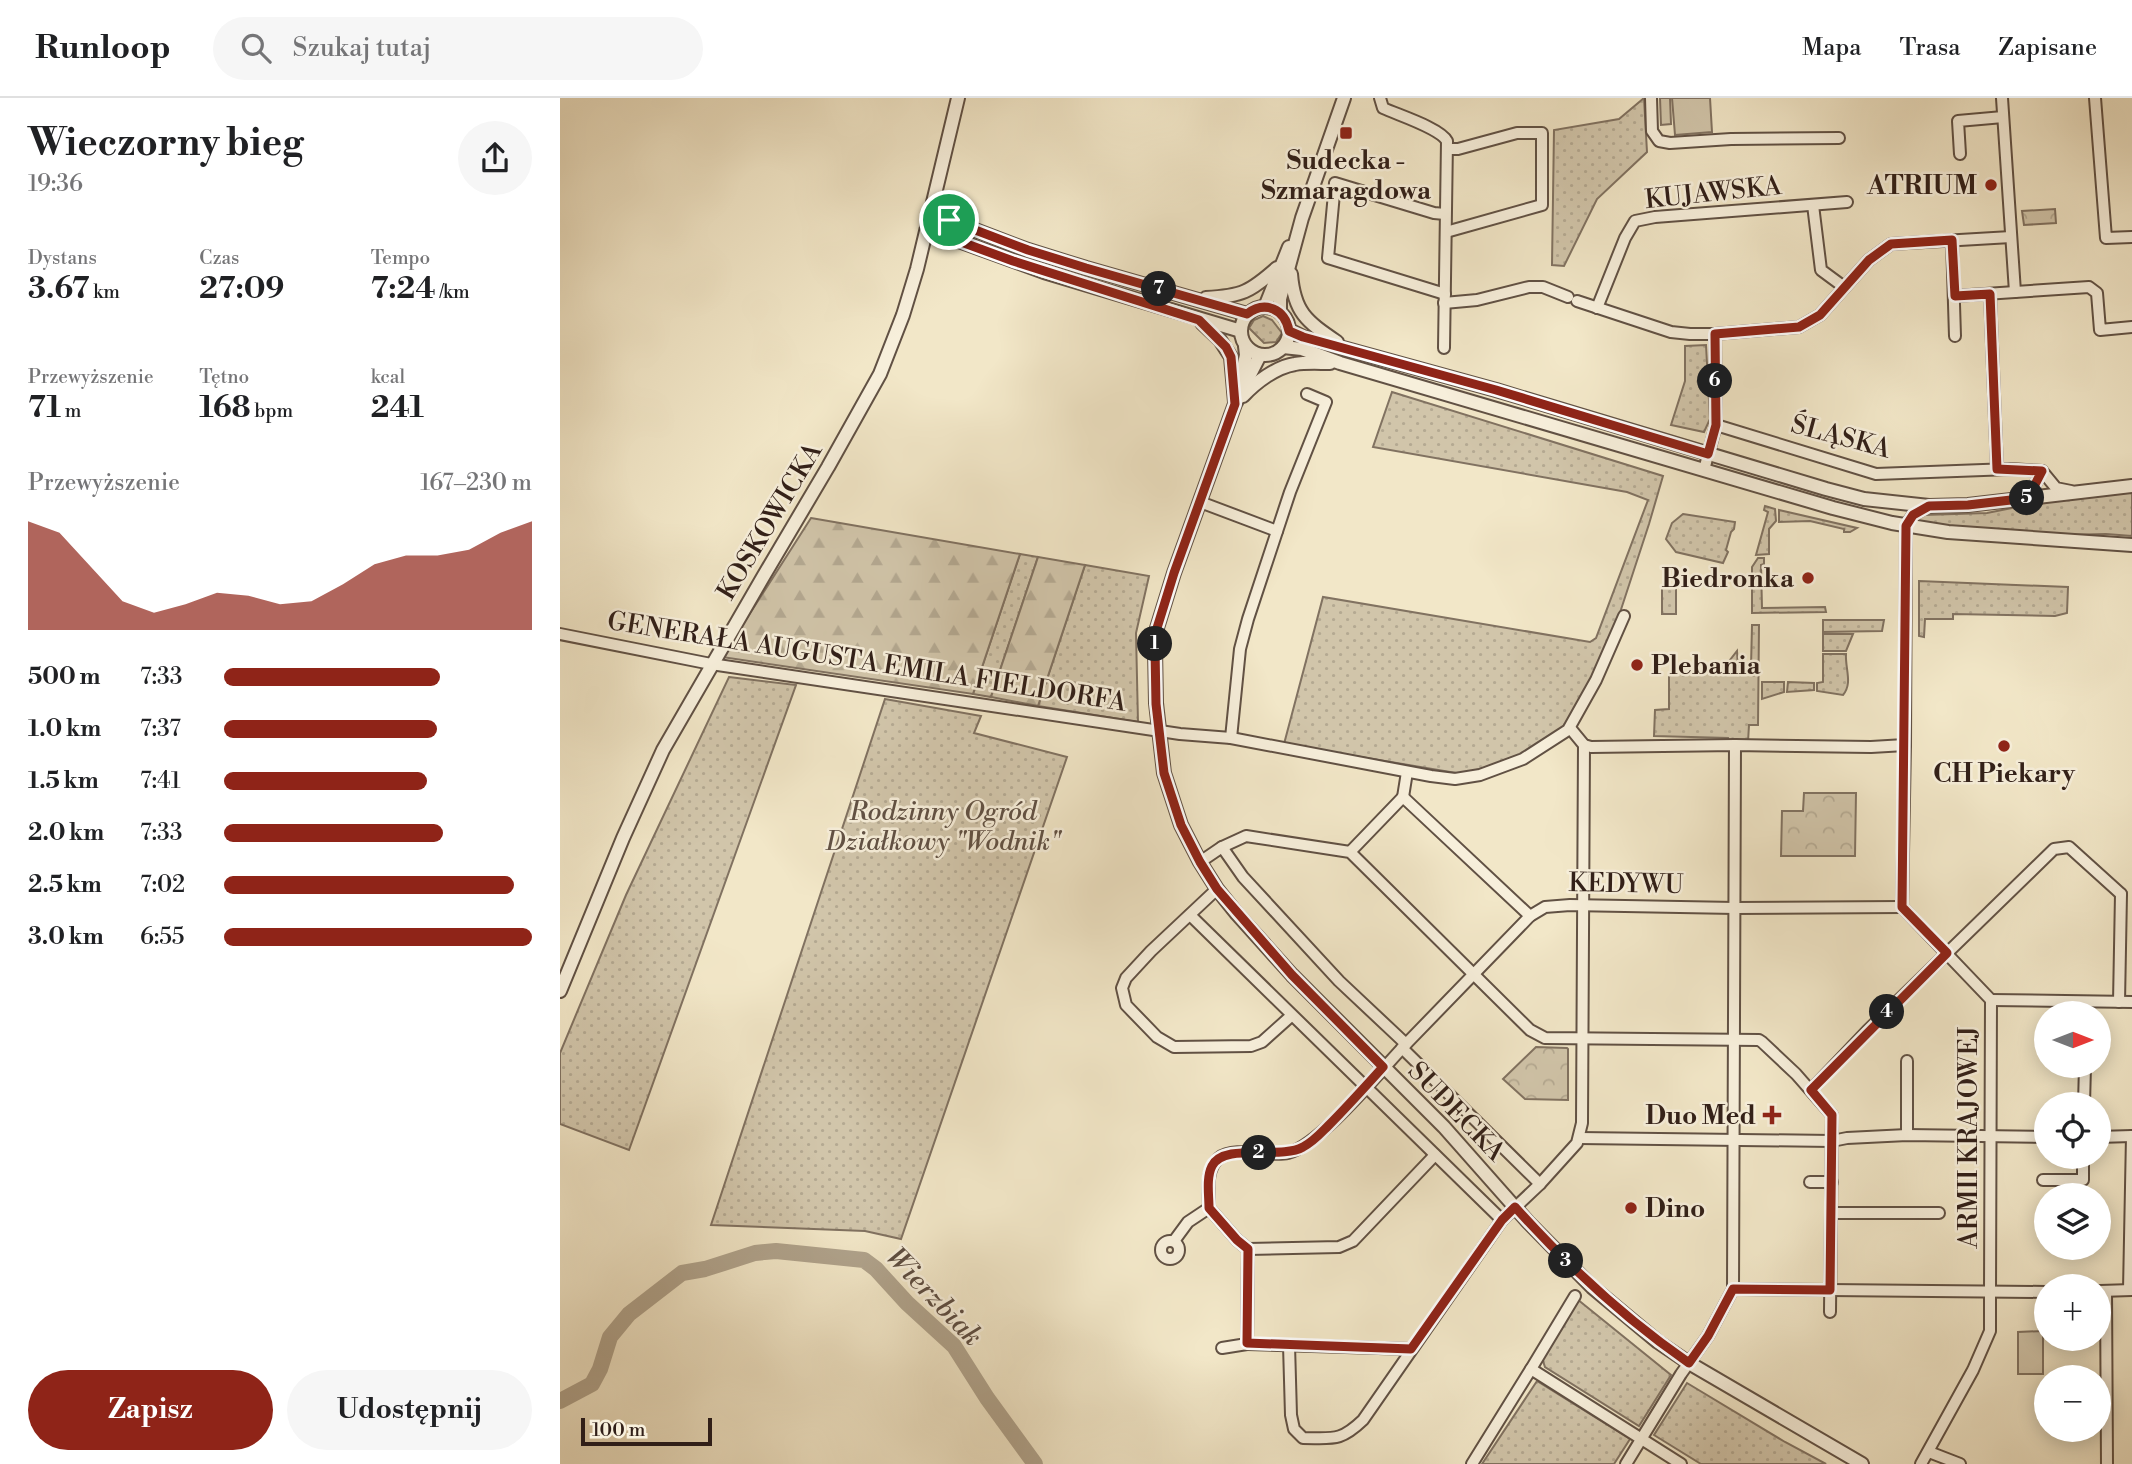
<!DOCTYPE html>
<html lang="pl">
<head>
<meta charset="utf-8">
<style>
	:root { --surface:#fff; --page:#f6f6f6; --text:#202124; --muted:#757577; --line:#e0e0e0; --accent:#8f2418 }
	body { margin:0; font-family:"Libre Bodoni",serif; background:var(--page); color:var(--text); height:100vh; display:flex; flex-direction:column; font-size:26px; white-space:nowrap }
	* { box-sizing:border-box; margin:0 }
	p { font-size:23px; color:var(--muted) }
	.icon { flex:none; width:38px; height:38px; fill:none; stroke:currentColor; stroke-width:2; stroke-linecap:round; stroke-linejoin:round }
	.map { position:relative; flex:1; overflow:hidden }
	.sheet { display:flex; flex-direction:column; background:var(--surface); width:560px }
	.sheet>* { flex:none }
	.needle { width:46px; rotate:90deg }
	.tools { position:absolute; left:1474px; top:903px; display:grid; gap:14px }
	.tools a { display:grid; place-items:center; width:77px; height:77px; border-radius:50%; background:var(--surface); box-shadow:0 4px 18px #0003; font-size:35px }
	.scale { position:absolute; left:21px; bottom:18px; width:131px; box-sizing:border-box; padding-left:7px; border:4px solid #311f18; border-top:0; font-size:19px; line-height:24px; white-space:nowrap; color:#311f18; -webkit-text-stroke:5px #f7efdb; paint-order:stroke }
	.pin { position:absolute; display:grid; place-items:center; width:60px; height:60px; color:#fff; margin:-30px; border:4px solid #fff; border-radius:50%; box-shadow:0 2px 7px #0007 }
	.km { position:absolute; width:35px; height:35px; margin:-18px; border-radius:50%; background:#222; color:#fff; font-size:19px; line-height:35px; text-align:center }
	.round { display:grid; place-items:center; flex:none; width:74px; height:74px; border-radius:37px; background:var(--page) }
	.head { display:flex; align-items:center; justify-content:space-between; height:119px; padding:0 28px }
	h1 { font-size:38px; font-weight:700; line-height:52px }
	.metrics { display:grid; grid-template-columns:repeat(3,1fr); gap:10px; height:119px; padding:7px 28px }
	.metrics div { display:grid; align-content:center }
	.metrics b { font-size:30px; font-weight:700 }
	.metrics small { font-size:19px; font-weight:400 }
	.metrics p { font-size:19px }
	.chart { height:196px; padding:14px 28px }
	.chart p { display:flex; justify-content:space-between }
	.chart svg { width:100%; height:126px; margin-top:7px; fill:var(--accent); opacity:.7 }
	.button { display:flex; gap:14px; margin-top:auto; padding:14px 28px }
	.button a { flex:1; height:80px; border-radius:42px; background:var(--accent); color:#fff; font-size:28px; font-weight:700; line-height:80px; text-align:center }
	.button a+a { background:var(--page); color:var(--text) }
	ul { padding:0 28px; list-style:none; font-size:23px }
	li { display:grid; grid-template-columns:112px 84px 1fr; align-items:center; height:52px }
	li i { height:18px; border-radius:9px; background:var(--accent) }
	header { display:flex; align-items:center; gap:42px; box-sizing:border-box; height:98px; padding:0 35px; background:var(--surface); border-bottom:2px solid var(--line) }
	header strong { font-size:33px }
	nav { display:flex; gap:38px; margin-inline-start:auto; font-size:24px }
	.search { width:490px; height:63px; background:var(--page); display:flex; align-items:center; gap:18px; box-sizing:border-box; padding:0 24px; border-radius:38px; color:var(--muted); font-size:26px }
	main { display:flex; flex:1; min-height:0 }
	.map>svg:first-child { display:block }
</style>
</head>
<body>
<header>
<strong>Runloop</strong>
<div class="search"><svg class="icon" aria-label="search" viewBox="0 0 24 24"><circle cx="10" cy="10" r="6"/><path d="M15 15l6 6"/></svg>Szukaj tutaj</div>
<nav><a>Mapa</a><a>Trasa</a><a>Zapisane</a></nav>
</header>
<main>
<section class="sheet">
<div class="head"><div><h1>Wieczorny bieg</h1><p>19:36</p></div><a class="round"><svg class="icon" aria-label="share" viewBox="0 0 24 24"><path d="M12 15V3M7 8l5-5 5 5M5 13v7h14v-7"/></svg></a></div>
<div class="metrics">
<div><p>Dystans</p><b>3.67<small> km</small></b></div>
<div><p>Czas</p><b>27:09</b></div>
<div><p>Tempo</p><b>7:24<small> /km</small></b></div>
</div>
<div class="metrics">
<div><p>Przewyższenie</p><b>71<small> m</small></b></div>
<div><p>Tętno</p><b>168<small> bpm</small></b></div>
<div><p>kcal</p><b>241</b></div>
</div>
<div class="chart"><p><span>Przewyższenie</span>167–230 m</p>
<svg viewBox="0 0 160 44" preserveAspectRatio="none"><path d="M0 44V6L10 10L20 22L30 34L40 38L50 35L60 31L70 32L80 35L90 34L100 28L110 21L120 18L130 18L140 16L150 10L160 6V44z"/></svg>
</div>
<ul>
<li><b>500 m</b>7:33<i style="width:70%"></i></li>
<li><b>1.0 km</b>7:37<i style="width:69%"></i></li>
<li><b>1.5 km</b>7:41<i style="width:66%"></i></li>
<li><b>2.0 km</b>7:33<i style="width:71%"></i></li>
<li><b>2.5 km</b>7:02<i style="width:94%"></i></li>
<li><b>3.0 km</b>6:55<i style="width:100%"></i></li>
</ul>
<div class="button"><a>Zapisz</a><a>Udostępnij</a></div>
</section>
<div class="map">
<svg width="1572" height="1366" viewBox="0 0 1572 1366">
	<defs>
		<pattern id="grass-dots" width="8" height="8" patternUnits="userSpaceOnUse" patternTransform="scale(1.75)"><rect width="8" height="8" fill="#d1c5aa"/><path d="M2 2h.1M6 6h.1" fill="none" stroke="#b4a992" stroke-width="1.8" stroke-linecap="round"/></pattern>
		<pattern id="forest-firs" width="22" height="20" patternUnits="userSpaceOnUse" patternTransform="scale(1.75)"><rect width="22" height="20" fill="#d1c5aa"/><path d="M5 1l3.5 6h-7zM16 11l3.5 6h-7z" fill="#b4a992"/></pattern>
		<pattern id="park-crowns" width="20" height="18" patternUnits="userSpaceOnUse" patternTransform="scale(1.75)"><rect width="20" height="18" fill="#d1c5aa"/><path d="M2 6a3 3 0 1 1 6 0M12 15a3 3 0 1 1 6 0" fill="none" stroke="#b4a992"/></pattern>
	</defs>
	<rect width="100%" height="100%" fill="#f2e7c8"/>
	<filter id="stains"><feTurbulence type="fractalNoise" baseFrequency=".00286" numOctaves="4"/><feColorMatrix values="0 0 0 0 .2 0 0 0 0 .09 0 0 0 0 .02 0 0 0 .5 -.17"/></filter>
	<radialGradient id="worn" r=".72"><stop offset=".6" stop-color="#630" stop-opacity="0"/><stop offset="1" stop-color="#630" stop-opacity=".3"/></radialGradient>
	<g fill="url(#grass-dots)" stroke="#817261" stroke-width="2">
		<path d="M1084 0 1087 54 1037 101 1004 168 992 167 994 32 1059 21Z"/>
		<path d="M703 218 712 222 722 235 716 244 704 245 689 230 694 222Z"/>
		<path d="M1146 247 1150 321 1144 334 1111 327 1125 283V248Z"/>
		<path d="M832 294 1103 378 1089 426 1053 536 1030 585 1007 628 953 662 902 676 724 646 763 499 1030 544 1036 540 1088 402 1067 394 813 349Z"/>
		<path d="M1572 393V438L1546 436 1501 437 1423 432 1352 423 1363 417 1427 415 1477 405Z"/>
		<path d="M1205 408 1215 411 1216 423 1209 431V456L1196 457 1208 414 1204 412Z"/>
		<path d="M1219 412 1297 430 1290 434H1284V431L1250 423 1219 424Z"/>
		<path d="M1123 416 1175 424 1174 431 1171 434 1166 452 1168 454 1163 465 1116 454 1106 441 1112 425Z"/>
		<path d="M460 456 478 459 431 599 413 596Z"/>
		<path d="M1198 460H1204V466L1201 467 1202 510 1265 509 1266 514 1192 515V469Z"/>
		<path d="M525 467 589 478 576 535 578 624 478 608Z"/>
		<path d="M1359 483 1508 489 1507 515 1495 518 1393 516V521H1365L1364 539 1359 538Z"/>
		<path d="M1102 488 1116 490V516H1102Z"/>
		<path d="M1263 522H1324L1322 533 1263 534Z"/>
		<path d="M1192 527H1199L1198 627H1189L1188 644H1169L1168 640 1094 638 1095 612 1109 611V576H1142V568L1166 567 1177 553 1178 569H1191Z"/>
		<path d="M1263 536H1293L1286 553H1263Z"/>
		<path d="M1263 556H1286C1285 571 1293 585 1283 597L1257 593V585L1263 584Z"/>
		<path d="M169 579 236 587 69 1052 0 1026V955L66 797Z"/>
		<path d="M1202 584H1224V594L1202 601Z"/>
		<path d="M1228 584 1254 585V592L1227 594Z"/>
		<path d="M325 601 421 618 414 635 507 659 341 1141 305 1133 151 1127Z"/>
		<path d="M1017 1201 1111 1277 1079 1328 985 1269 981 1257Z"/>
		<path d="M977 1283 1070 1341 1054 1366H922Z"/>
		<path d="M1127 1285 1225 1344 1266 1366H1141L1094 1337Z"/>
	</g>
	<g fill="url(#forest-firs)" stroke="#817261" stroke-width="2">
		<path d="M251 420 460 456 413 596 162 559Z"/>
		<path d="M478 459 525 467 478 608 431 599Z"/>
	</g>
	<g fill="url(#park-crowns)" stroke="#817261" stroke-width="2">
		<path d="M1495 111 1496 125 1464 127 1462 113Z"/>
		<path d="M1244 695H1296L1295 758H1221L1222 713H1243Z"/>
		<path d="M976 949 1007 950 1008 951V1002L965 1001 943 981Z"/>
	</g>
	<g fill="#d1c5aa" stroke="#817261" stroke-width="2">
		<path d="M1100 0H1110L1111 26 1101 27Z"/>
		<path d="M1112 0H1150L1152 34 1115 37Z"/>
		<path d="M1483 1233V1276H1458V1234Z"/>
	</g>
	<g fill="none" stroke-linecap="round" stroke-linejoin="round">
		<path stroke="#b0a38c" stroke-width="16" d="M0 1303 32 1286 40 1271 50 1239 69 1216 122 1175 145 1171 195 1155 216 1153 304 1162 316 1171 347 1205 394 1248 427 1300 475 1366"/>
		<defs>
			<g id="minor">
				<path d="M820 0 823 10C838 17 880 30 887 43L884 250"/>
				<path d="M1091 0 1092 33 1099 43 1110 45 1171 41 1279 40"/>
				<path d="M1442 0 1455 194"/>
				<path d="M1535 0 1546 140 1572 139"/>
				<path d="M1400 56 1398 23 1443 19"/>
				<path d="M1253 107 1261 172 1284 189"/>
				<path d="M885 116 874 115 775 85 768 160 885 196"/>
				<path d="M886 134 982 107V35H957L898 51H887"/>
				<path d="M1392 142 1395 238"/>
				<path d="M1430 196 1437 371"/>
				<path d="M1395 198 1529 189 1537 195 1540 232 1572 229"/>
				<path d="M1017 203 1111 234 1130 236H1155L1239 229 1260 217 1309 162 1331 146 1451 139"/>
				<path d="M884 205 917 202 969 189H983L1008 199"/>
				<path d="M1037 210 1065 140 1075 123 1095 119 1287 104"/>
				<path d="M1156 327 1316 376 1450 371 1482 373 1496 390 1511 393"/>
				<path d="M1144 372 1156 327 1155 236"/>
				<path d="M1468 400 1482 373"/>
				<path d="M640 404 717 433"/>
				<path d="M0 536 151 566 620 636 671 640 871 678 895 681 920 677 963 661 1008 632 1036 582 1064 518"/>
				<path d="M1010 630 1024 647 1031 649 1175 647 1311 649 1345 647"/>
				<path d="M671 640 680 551 688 521 730 394 766 304 747 296"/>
				<path d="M843 699 847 674"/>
				<path d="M790 754 843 699 970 818"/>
				<path d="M640 764 662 749 686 738 790 754 970 932 985 940 1199 942 1202 944 1236 976 1272 1017 1270 1214"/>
				<path d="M657 791 591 853 566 880 562 890 566 907 597 939 614 949 691 948 702 944 731 918"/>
				<path d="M630 817 942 1122"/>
				<path d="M1431 902 1572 904"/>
				<path d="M1559 904 1561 796"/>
				<path d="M846 946 970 818 985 809 1010 807 1175 810 1342 809"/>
				<path d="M842 950 980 1086"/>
				<path d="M1251 992 1307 933 1494 751 1509 749 1561 796"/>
				<path d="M1524 1006 1525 968"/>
				<path d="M1347 1037V963"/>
				<path d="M1538 1039 1572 1038"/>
				<path d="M1019 1040 1272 1043 1287 1040 1347 1037 1486 1039"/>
				<path d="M1483 1082H1523V1059"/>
				<path d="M1250 1084H1272"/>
				<path d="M649 1110 677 1142 688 1151"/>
				<path d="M1271 1115H1379"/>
				<circle cx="610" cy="1152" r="9"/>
				<path d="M614 1143 628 1124 649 1110C649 1094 645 1071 659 1060 674 1048 710 1059 728 1055 760 1047 821 972 846 946L779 883 683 779 662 749"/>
				<path d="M688 1151 687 1246 851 1251"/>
				<path d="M688 1151 779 1149 793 1143 875 1057"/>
				<path d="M1173 1191 1486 1194"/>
				<path d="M1569 1192 1572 1038"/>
				<path d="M1540 1193 1572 1192"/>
				<path d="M1546 1193 1547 1366"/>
				<path d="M729 1247 731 1317 734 1331 743 1340C773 1340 780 1344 803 1322L942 1122 980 1086 1017 1045 1022 1025 1024 647"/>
				<path d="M662 1250 687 1246"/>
				<path d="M971 1271 1015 1198"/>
				<path d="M1369 1354 1400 1366"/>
				<path d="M912 1366 971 1271 1121 1366"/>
				<path d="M1066 1366 1121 1276 1148 1238 1173 1191 1175 647"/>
				<path d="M1361 1366 1413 1272 1430 1233V1194L1431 902 1342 809 1345 647 1346 427 1353 417 1369 408"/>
			</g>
			<g id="tertiary">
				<path d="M368 125 389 122 468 152 526 170 687 216"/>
				<path d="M368 125 385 138 484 174 681 233"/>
				<path d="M731 176C734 214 746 223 777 244"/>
				<path d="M646 200C682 198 690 194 717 170"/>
				<circle cx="705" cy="233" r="24"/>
				<path d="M705 209 729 149"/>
				<path d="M720 214V201L742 120 784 0"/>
				<path d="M642 225 660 242 671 259 675 304"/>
				<path d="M729 232 743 239 936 292 1266 391 1304 401 1369 408 1408 407 1572 388"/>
				<path d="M723 249 742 251 780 265 1273 410 1332 425 1388 434 1572 447"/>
				<path d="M700 257 675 306 614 475 597 530 595 551 596 605 604 675 621 727 640 764 657 791 677 816 732 877 884 1029 968 1124 1032 1189 1098 1244 1129 1265 1302 1366"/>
				<path d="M679 289 686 257 685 248"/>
				<path d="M683 298C696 284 716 269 735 266 746 264 759 265 770 265"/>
				<path d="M0 893 63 740 103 652 203 479 268 369 320 276 343 217 357 171 398 0"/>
			</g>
		</defs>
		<use href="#minor" stroke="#615144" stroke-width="14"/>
		<use href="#tertiary" stroke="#615144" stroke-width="16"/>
		<use href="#minor" stroke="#f7efdb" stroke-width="10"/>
		<use href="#tertiary" stroke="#f7efdb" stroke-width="12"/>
	</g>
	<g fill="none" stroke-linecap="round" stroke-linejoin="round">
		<defs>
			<path id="route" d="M379 122H389L468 152 526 170 687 216C705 202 725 211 729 233L743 239 936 292 1148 356 1156 327 1155 236 1239 229 1260 217 1309 162 1331 146 1392 142 1395 198 1430 196 1437 371 1482 373 1468 400 1408 407 1369 408 1353 417 1346 428 1342 809 1387 855 1251 992 1272 1017 1270 1192 1173 1191 1148 1238 1129 1265C1064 1220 1008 1168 955 1109L942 1122 851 1251 687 1245 688 1151 677 1142 649 1110C649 1097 646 1080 652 1068 664 1044 720 1062 743 1049 753 1044 760 1036 768 1028 787 1009 805 989 823 969L732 877 657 791 640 764 621 727 604 675 596 606 595 551 597 530 614 475 675 306 671 259 666 249 639 222 453 163 385 138 369 125Z"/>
		</defs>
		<use href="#route" stroke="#fff" stroke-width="14"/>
		<use href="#route" stroke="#8f2418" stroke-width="9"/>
	</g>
	<g fill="#8f2418" stroke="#f7efdb" stroke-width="2.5">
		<rect x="779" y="28" width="14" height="14" rx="3.5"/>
		<circle cx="1431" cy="87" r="7"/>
		<circle cx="1248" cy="480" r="7"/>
		<circle cx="1077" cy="567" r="7"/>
		<circle cx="1444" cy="648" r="7"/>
		<path d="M1208.5 1006.5h7v7h7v7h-7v7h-7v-7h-7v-7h7z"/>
		<circle cx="1071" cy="1110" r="7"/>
	</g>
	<g text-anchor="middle" stroke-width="5" stroke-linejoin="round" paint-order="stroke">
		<g font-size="26" font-weight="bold" fill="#311f18" stroke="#f7efdb" text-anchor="end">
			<text x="786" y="71" text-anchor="middle">Sudecka -<tspan x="786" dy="30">Szmaragdowa</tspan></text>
			<text x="1417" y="96">ATRIUM</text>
			<text x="1234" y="489">Biedronka</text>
			<text x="1091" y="576" text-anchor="start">Plebania</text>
			<text x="1444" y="684" text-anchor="middle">CH Piekary</text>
			<text x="1196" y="1026">Duo Med</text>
			<text x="1085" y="1119" text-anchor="start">Dino</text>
		</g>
		<g font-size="26" fill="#311f18" stroke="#f7efdb">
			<text transform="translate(1153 94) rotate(-6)" y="9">KUJAWSKA</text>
			<text transform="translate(1281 338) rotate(15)" y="9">ŚLĄSKA</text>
			<text transform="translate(209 423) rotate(-59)" y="9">KOSKOWICKA</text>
			<text transform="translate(307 563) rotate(9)" y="9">GENERAŁA AUGUSTA EMILA FIELDORFA</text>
			<text transform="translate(1066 785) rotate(1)" y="9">KEDYWU</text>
			<text transform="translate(897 1013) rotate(46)" y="9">SUDECKA</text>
			<text transform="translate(1408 1039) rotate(-90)" y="9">ARMII KRAJOWEJ</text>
		</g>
		<g font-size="26" font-style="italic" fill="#615144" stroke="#f7efdb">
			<text x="383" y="722">Rodzinny Ogród<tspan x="383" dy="30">Działkowy "Wodnik"</tspan></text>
		</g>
		<g font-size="28" font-style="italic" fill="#5d4d41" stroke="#f7efdb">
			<text transform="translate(375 1198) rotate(46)" y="10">Wierzbiak</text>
		</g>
	</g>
	<rect width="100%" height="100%" filter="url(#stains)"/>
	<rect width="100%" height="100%" fill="url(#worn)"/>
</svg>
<div class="tools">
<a><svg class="needle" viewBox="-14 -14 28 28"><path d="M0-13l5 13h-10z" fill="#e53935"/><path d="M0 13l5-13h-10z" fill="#757577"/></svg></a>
<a><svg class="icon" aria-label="locate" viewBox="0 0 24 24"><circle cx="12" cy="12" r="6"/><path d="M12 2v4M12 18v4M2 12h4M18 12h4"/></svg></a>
<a><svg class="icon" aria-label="layers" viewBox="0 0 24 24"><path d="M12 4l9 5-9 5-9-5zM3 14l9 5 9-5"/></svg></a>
<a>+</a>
<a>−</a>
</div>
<div class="scale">100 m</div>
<div class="pin" style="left:389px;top:122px;background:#1e9e55"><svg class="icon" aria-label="arrive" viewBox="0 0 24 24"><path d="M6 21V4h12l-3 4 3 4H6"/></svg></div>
<b class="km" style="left:595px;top:546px">1</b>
<b class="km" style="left:699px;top:1055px">2</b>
<b class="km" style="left:1006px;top:1163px">3</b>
<b class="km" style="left:1327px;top:914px">4</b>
<b class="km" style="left:1467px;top:400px">5</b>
<b class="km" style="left:1155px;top:283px">6</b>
<b class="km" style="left:599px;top:191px">7</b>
</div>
</main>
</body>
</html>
